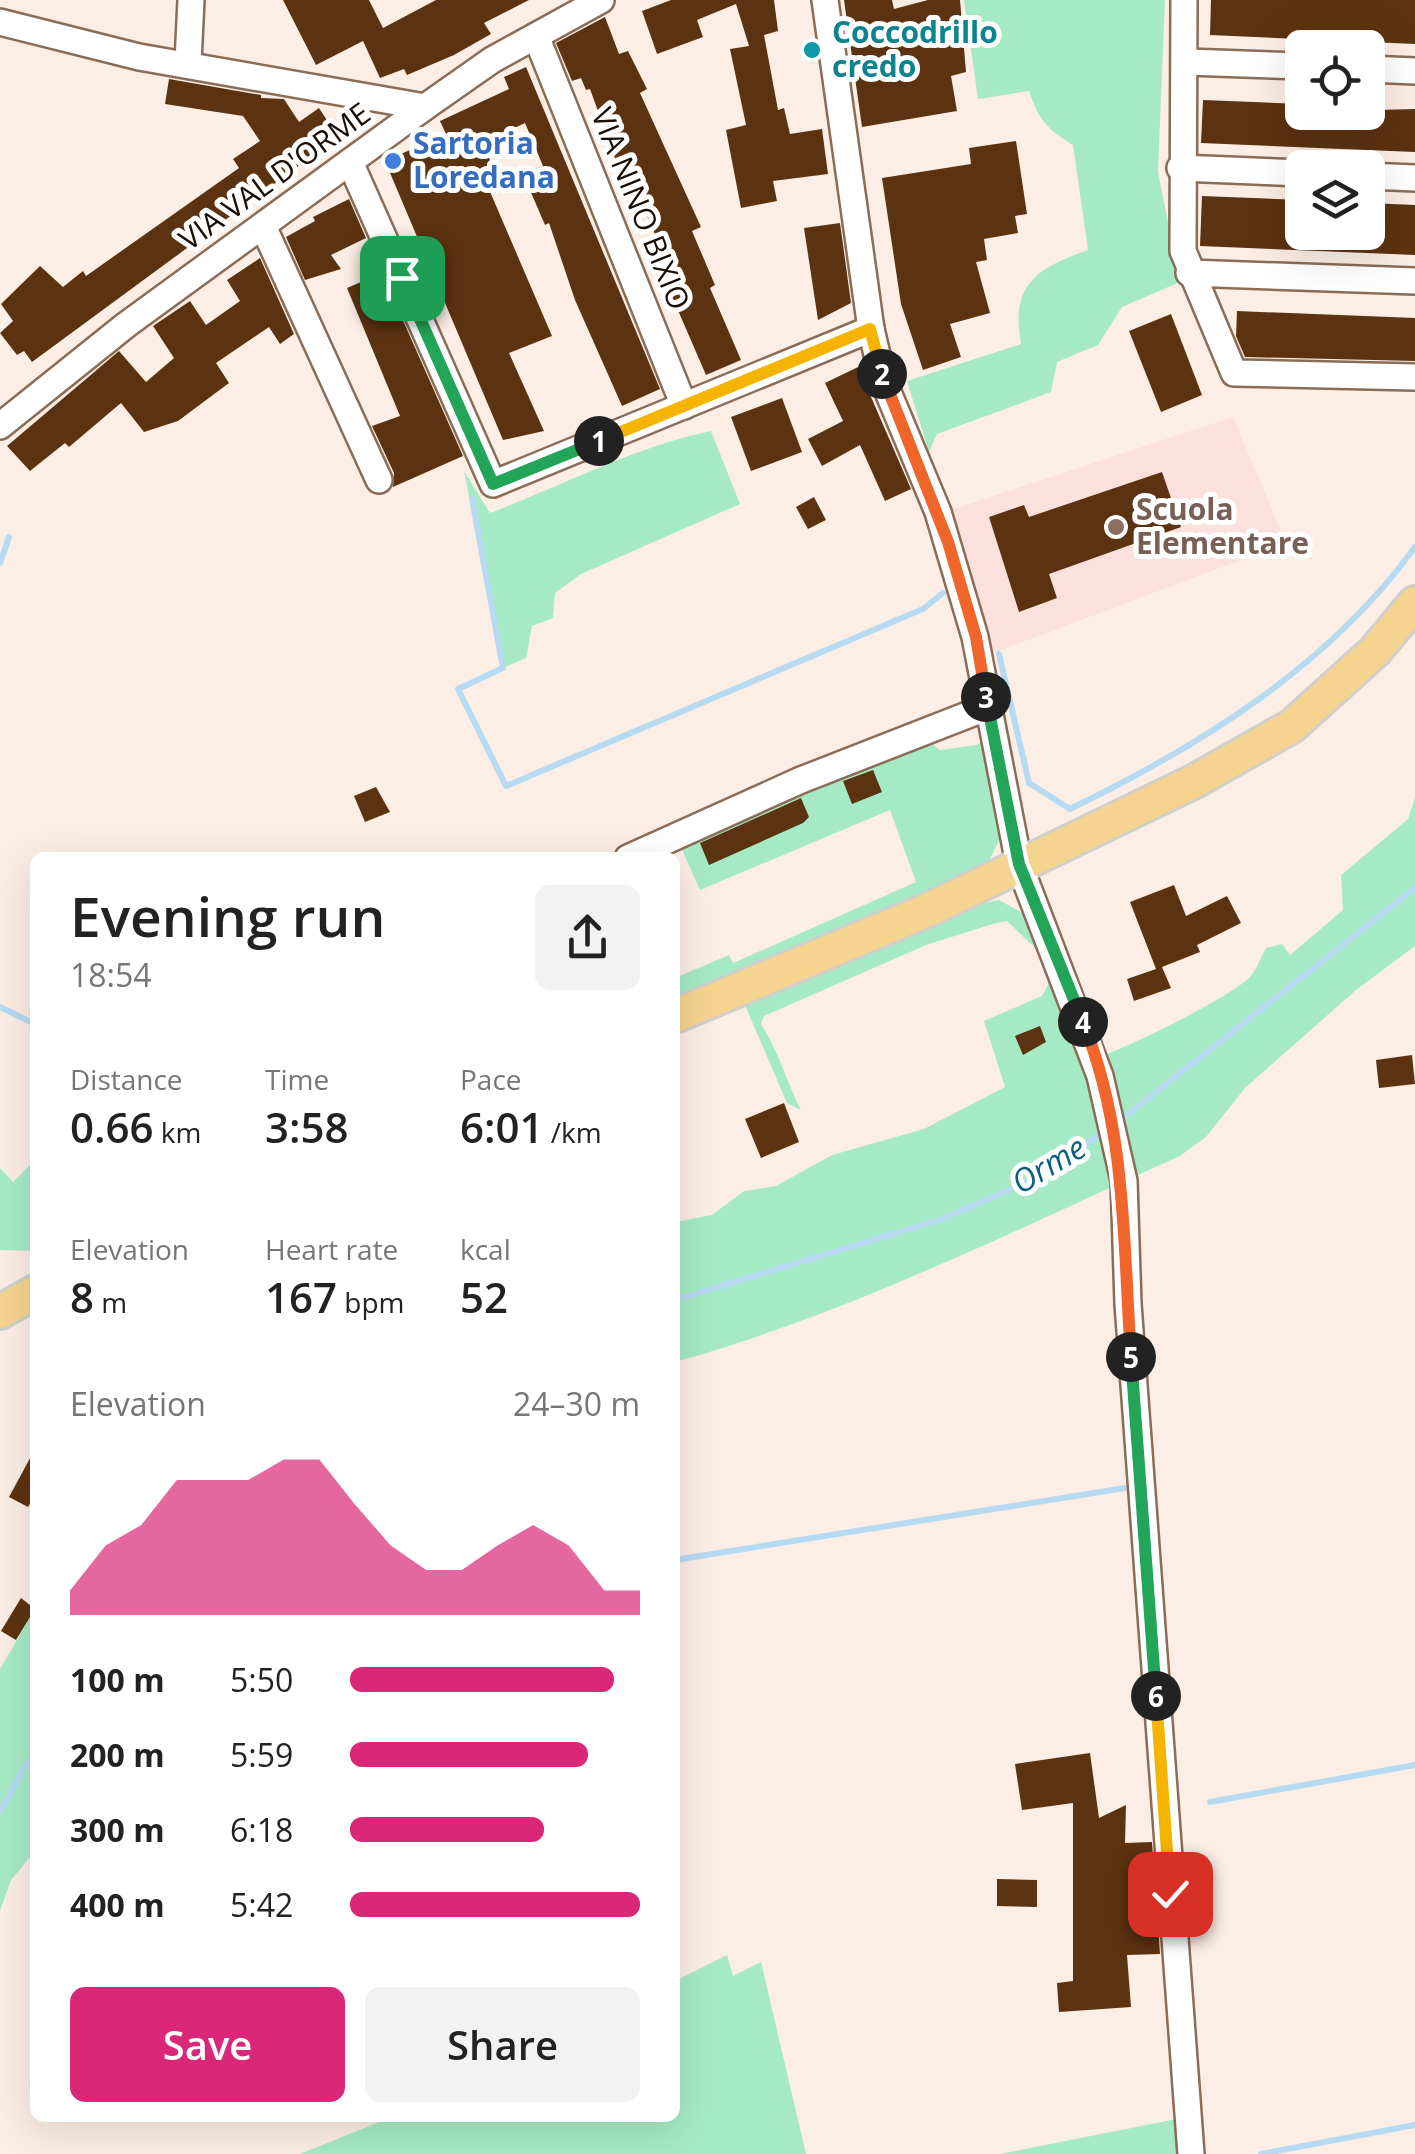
<!DOCTYPE html>
<html lang="en">
<head>
<meta charset="utf-8">
<style>
	:root { --surface:#fff; --page:#f2f2f2; --text:#222; --muted:#767676; --accent:#db2777 }
	body { margin:0; font-family:"Open Sans",sans-serif; background:var(--page); color:var(--text); height:100vh; display:flex; flex-direction:column; font-size:38px; white-space:nowrap }
	* { box-sizing:border-box; margin:0 }
	p { font-size:32px; color:var(--muted) }
	.icon { flex:none; width:55px; height:55px; fill:none; stroke:currentColor; stroke-width:2; stroke-linecap:round; stroke-linejoin:round }
	.map { position:relative; flex:1; overflow:hidden }
	.sheet { position:absolute; left:30px; top:852px; width:650px; height:1270px; display:flex; flex-direction:column; background:var(--surface); border-radius:15px; box-shadow:0 10px 40px #0002 }
	.sheet>* { flex:none }
	.controls { position:absolute; left:1285px; top:30px; display:grid; gap:20px }
	.controls a { display:grid; place-items:center; width:100px; height:100px; border-radius:15px; background:var(--surface); box-shadow:0 10px 40px #0002; font-size:50px }
	.pin { position:absolute; display:grid; place-items:center; width:85px; height:85px; color:#fff; margin:-42px; border-radius:20px; box-shadow:0 5px 15px #0006 }
	.km { position:absolute; width:50px; height:50px; margin:-25px; border-radius:50%; background:#222; color:#fff; font-size:28px; line-height:50px; text-align:center }
	.round { display:grid; place-items:center; flex:none; width:105px; height:105px; border-radius:15px; background:var(--page) }
	.overview { display:flex; align-items:center; justify-content:space-between; height:170px; padding:0 40px }
	h1 { font-size:55px; font-weight:600; line-height:75px }
	.metrics { display:grid; grid-template-columns:repeat(3,1fr); gap:15px; height:170px; padding:10px 40px }
	.metrics div { display:grid; align-content:center }
	.metrics b { font-size:42px; font-weight:600 }
	.metrics small { font-size:28px; font-weight:400 }
	.metrics p { font-size:28px }
	.chart { height:280px; padding:20px 40px }
	.chart p { display:flex; justify-content:space-between }
	.chart svg { width:100%; height:180px; margin-top:10px; fill:var(--accent); opacity:.7 }
	.cta { display:flex; gap:20px; margin-top:auto; padding:20px 40px }
	.cta a { flex:1; height:115px; border-radius:15px; background:var(--accent); color:#fff; font-size:40px; font-weight:600; line-height:115px; text-align:center }
	.cta a+a { background:var(--page); color:var(--text) }
	ul { padding:0 40px; list-style:none; font-size:32px }
	li { display:grid; grid-template-columns:160px 120px 1fr; align-items:center; height:75px }
	li i { height:25px; border-radius:12px; background:var(--accent) }
	.map>svg:first-child { display:block }
</style>
</head>
<body>
<div class="map">
<svg width="1415" height="2154" viewBox="0 0 1415 2154">
	<rect width="100%" height="100%" fill="#fceee5"/>
	<path fill="#fbe0dc" d="M1233 417 1286 543 988 655 948 511Z"/>
	<g fill="#a6eac5">
		<path d="M964 0H1165L1158 172 1180 282 1122 307 1098 345 1057 362 1051 392 937 434 929 452 907 381 1021 344C1010 284 1037 268 1088 250L1073 145C1048 130 1038 119 1029 91L978 99Z"/>
		<path d="M711 431 740 504 581 574 555 593 553 618 532 626 526 658 503 668 464 471 490 513C564 485 634 447 711 431Z"/>
		<path d="M993 732 1004 830 988 863 675 1016V978L729 955 733 963 916 882 890 810 700 890 676 836 919 734 940 750 977 745Z"/>
		<path d="M1415 798V946L1356 990 1245 1088 1206 1137 1180 1156C1018 1229 845 1315 675 1362V1222L712 1215 744 1191 776 1186 832 1155 924 1129 1005 1087 984 1021 1042 996 1050 981 1064 997 1090 1086 1095 1058C1124 1050 1231 997 1251 976 1257 969 1261 956 1266 948L1282 944 1290 955 1343 910 1341 875 1408 819Z"/>
		<path d="M999 900 1033 919 1042 940 1033 946 1007 921 996 923 926 945 764 1016 761 1024C779 1052 786 1081 801 1110L787 1103 744 1003 980 904Z"/>
		<path d="M35 1160V1251L0 1250V1168L13 1182Z"/>
		<path d="M35 1609V1851L11 1880 0 1911V1669Z"/>
		<path d="M727 1955 733 1976 761 1962 806 2154H300L389 2118H675V1981Z"/>
		<path d="M1187 2117 1191 2154H1000Z"/>
	</g>
	<g fill="none" stroke-linecap="round" stroke-linejoin="round">
		<g stroke="#b5daf1" stroke-width="6">
			<path d="M472 499 503 668 458 689 506 786 923 609 943 593"/>
			<path d="M0 563 9 537"/>
			<path d="M999 654 1029 783 1070 809C1200 746 1329 666 1415 547"/>
			<path d="M0 1007 35 1024"/>
			<path d="M1118 1122 1415 888"/>
			<path d="M675 1300 942 1219 1039 1177 1103 1132"/>
			<path d="M675 1560 1125 1488"/>
			<path d="M1210 1802 1415 1765"/>
			<path d="M0 1811 35 1749"/>
			<path d="M1261 2154 1415 2125"/>
		</g>
	</g>
	<g fill="#5c3310">
		<path d="M283 0H369L383 28 436 0H529L484 23 491 34 454 55 407 75 404 69 380 78 363 41 316 65Z"/>
		<path d="M671 0H774L778 31 764 35 778 110 784 108 790 134 822 129 828 174 773 181 777 201 741 208 726 130 746 125 730 49 749 46 736 4 697 20 703 37 657 54 642 11Z"/>
		<path d="M844 0H892L894 9 928 0H960L966 72 951 76 957 111 862 127Z"/>
		<path d="M1211 0H1415V44L1210 35Z"/>
		<path d="M605 17 619 54 628 51 647 89 640 93 701 227 692 231 715 285 710 288 741 360 706 375 651 248 659 244 623 158 616 161 590 89 586 90 581 78 572 81 556 43Z"/>
		<path d="M526 67 660 389 622 406 575 300 549 223 545 225 523 174 543 166 525 123 482 143 497 175 485 180 552 336 509 353 544 431 503 440 385 161 446 134 440 121 509 89 504 77Z"/>
		<path d="M169 79 261 95V98L284 99 299 122 319 108 338 137 32 362 24 351 17 355 0 333 13 321 1 304 40 266 63 287 83 271 86 276 239 168 233 159 260 141 243 116 165 104Z"/>
		<path d="M1203 100 1302 104V112L1415 109V152L1201 143Z"/>
		<path d="M1016 141 1027 214 1015 216 1018 233 984 239 987 260 976 262 990 313 950 324 961 357 923 370 901 304 882 178 971 164 969 148Z"/>
		<path d="M1202 196 1302 200V232H1368V203L1415 205V255L1200 246Z"/>
		<path d="M349 199 366 238 331 255 341 269 305 280 286 237 315 221 313 217Z"/>
		<path d="M840 223 851 303 818 320 804 228Z"/>
		<path d="M260 258 294 334 280 344 269 327 216 363 229 383 178 421 144 432 121 403 69 447 65 443 30 471 7 446 119 351 146 382 174 358 153 326 190 301 206 325 240 301 227 280Z"/>
		<path d="M382 273 463 456 393 487 394 473 372 426 400 416 347 288Z"/>
		<path d="M1237 311 1415 318V361L1245 357 1236 336Z"/>
		<path d="M1171 314 1202 395 1161 412 1129 331Z"/>
		<path d="M858 367 911 489 885 501 860 445 822 466 808 439 843 421 825 383Z"/>
		<path d="M782 398 802 452 751 471 731 417Z"/>
		<path d="M1162 472 1181 527 1049 574 1057 598 1019 612 989 517 1024 505 1029 517Z"/>
		<path d="M814 497 826 520 808 529 796 507Z"/>
		<path d="M873 770 882 792 852 804 843 781Z"/>
		<path d="M376 787 390 812 365 822 354 796Z"/>
		<path d="M801 798 809 817 803 823 709 865 700 843Z"/>
		<path d="M1174 885 1186 916 1227 896 1241 923 1197 945 1200 952 1162 967 1171 988 1134 1001 1127 979 1156 969 1130 902Z"/>
		<path d="M1040 1026 1046 1042 1023 1055 1015 1036Z"/>
		<path d="M1412 1055 1415 1084 1379 1088 1376 1060Z"/>
		<path d="M784 1103 799 1142 761 1158 745 1119Z"/>
		<path d="M35 1449V1494L28 1507 9 1497Z"/>
		<path d="M21 1598 35 1609 16 1640 1 1631Z"/>
		<path d="M1090 1753 1099 1818 1126 1805 1125 1843 1152 1842 1160 1954 1127 1955 1131 2007 1059 2012 1057 1983 1073 1981V1803L1022 1810 1015 1764Z"/>
		<path d="M997 1879 1037 1880V1907L997 1906Z"/>
	</g>
	<g fill="none" stroke-linecap="round" stroke-linejoin="round">
		<defs>
			<g id="minor">
				<path d="M825 0 871 329 883 380 938 512 975 637 1019 864 1100 1076 1124 1181 1128 1304 1191 2154"/>
				<path d="M1184 0 1183 251 1234 373 1415 377"/>
				<path d="M0 22 139 57 425 107"/>
				<path d="M536 36 684 406"/>
				<path d="M188 62 191 0"/>
				<path d="M1187 62 1302 66"/>
				<path d="M1368 69 1415 71"/>
				<path d="M350 162 493 484 871 329"/>
				<path d="M1180 168 1302 173"/>
				<path d="M1368 176 1415 178"/>
				<path d="M263 226 379 480"/>
				<path d="M1189 273 1415 281"/>
				<path d="M0 426 126 325 425 107 492 60 601 0"/>
				<path d="M628 858 801 780 988 707"/>
			</g>
			<g id="major">
				<path d="M675 1016 928 910 1195 781 1292 726 1375 651 1415 603"/>
				<path d="M0 1312 35 1292"/>
			</g>
		</defs>
		<use href="#minor" stroke="#8a6c57" stroke-width="30"/>
		<use href="#major" stroke="#d1cfcd" stroke-width="38"/>
		<use href="#minor" stroke="#fff" stroke-width="25"/>
		<use href="#major" stroke="#f4d48f" stroke-width="32"/>
	</g>
	<g fill="none" stroke-linecap="round" stroke-linejoin="round">
		<defs>
			<path id="split-1" d="M402 278 493 484 599 441"/>
			<path id="split-2" d="M599 441 870 329 882 374"/>
			<path id="split-3" d="M882 374 948 542 976 637 986 697"/>
			<path id="split-4" d="M986 697 1019 864 1083 1022"/>
			<path id="split-5" d="M1083 1022C1127 1130 1123 1243 1131 1357"/>
			<path id="split-6" d="M1131 1357 1156 1696"/>
			<path id="split-7" d="M1156 1696 1170 1894"/>
		</defs>
		<use href="#split-1" stroke="#fff" stroke-width="20"/>
		<use href="#split-2" stroke="#fff" stroke-width="20"/>
		<use href="#split-3" stroke="#fff" stroke-width="20"/>
		<use href="#split-4" stroke="#fff" stroke-width="20"/>
		<use href="#split-5" stroke="#fff" stroke-width="20"/>
		<use href="#split-6" stroke="#fff" stroke-width="20"/>
		<use href="#split-7" stroke="#fff" stroke-width="20"/>
		<use href="#split-1" stroke="#22a559" stroke-width="12"/>
		<use href="#split-2" stroke="#f5b400" stroke-width="12"/>
		<use href="#split-3" stroke="#f0652b" stroke-width="12"/>
		<use href="#split-4" stroke="#22a559" stroke-width="12"/>
		<use href="#split-5" stroke="#f0652b" stroke-width="12"/>
		<use href="#split-6" stroke="#22a559" stroke-width="12"/>
		<use href="#split-7" stroke="#f5b400" stroke-width="12"/>
	</g>
	<circle fill="#0f9aa8" stroke="#fff" stroke-width="4" cx="812" cy="50" r="10"/>
	<circle fill="#3f7fe0" stroke="#fff" stroke-width="4" cx="393" cy="161" r="10"/>
	<circle fill="#8d6e63" stroke="#fff" stroke-width="4" cx="1116" cy="527" r="10"/>
	<g text-anchor="middle" stroke-width="10" stroke-linejoin="round" paint-order="stroke">
		<g font-size="30" font-weight="bold" fill="#0d838f" stroke="#fff" text-anchor="start">
			<text x="832" y="43">Coccodrillo<tspan x="832" dy="34">credo</tspan></text>
		</g>
		<g font-size="30" font-weight="bold" fill="#366cbe" stroke="#fff" text-anchor="start">
			<text x="413" y="154">Sartoria<tspan x="413" dy="34">Loredana</tspan></text>
		</g>
		<g font-size="30" fill="#170d05" stroke="#fff">
			<text transform="translate(275 177) rotate(-36)" y="10">VIA VAL D'ORME</text>
			<text transform="translate(640 209) rotate(68)" y="10">VIA NINO BIXIO</text>
		</g>
		<g font-size="30" font-weight="bold" fill="#785e54" stroke="#fff" text-anchor="start">
			<text x="1136" y="520">Scuola<tspan x="1136" dy="34">Elementare</tspan></text>
		</g>
		<g font-size="32" font-style="italic" fill="#0a5e83" stroke="#fff">
			<text transform="translate(1049 1165) rotate(-31)" y="11">Orme</text>
		</g>
	</g>
</svg>
<div class="controls">
<a><svg class="icon" aria-label="locate" viewBox="0 0 24 24"><circle cx="12" cy="12" r="6"/><path d="M12 2v4M12 18v4M2 12h4M18 12h4"/></svg></a>
<a><svg class="icon" aria-label="layers" viewBox="0 0 24 24"><path d="M12 4l9 5-9 5-9-5zM3 14l9 5 9-5"/></svg></a>
</div>
<div class="pin" style="left:402px;top:278px;background:#1e9e55"><svg class="icon" aria-label="arrive" viewBox="0 0 24 24"><path d="M6 21V4h12l-3 4 3 4H6"/></svg></div>
<div class="pin" style="left:1170px;top:1894px;background:#d93025"><svg class="icon" aria-label="check" viewBox="0 0 24 24"><path d="M5 12l5 5 9-10"/></svg></div>
<b class="km" style="left:599px;top:441px">1</b>
<b class="km" style="left:882px;top:374px">2</b>
<b class="km" style="left:986px;top:697px">3</b>
<b class="km" style="left:1083px;top:1022px">4</b>
<b class="km" style="left:1131px;top:1357px">5</b>
<b class="km" style="left:1156px;top:1696px">6</b>
<section class="sheet">
<div class="overview"><div><h1>Evening run</h1><p>18:54</p></div><a class="round"><svg class="icon" aria-label="share" viewBox="0 0 24 24"><path d="M12 15V3M7 8l5-5 5 5M5 13v7h14v-7"/></svg></a></div>
<div class="metrics">
<div><p>Distance</p><b>0.66<small> km</small></b></div>
<div><p>Time</p><b>3:58</b></div>
<div><p>Pace</p><b>6:01<small> /km</small></b></div>
</div>
<div class="metrics">
<div><p>Elevation</p><b>8<small> m</small></b></div>
<div><p>Heart rate</p><b>167<small> bpm</small></b></div>
<div><p>kcal</p><b>52</b></div>
</div>
<div class="chart"><p><span>Elevation</span>24–30 m</p>
<svg viewBox="0 0 160 44" preserveAspectRatio="none"><path d="M0 44V38L10 27L20 22L30 11L40 11L50 11L60 6L70 6L80 17L90 27L100 33L110 33L120 27L130 22L140 27L150 38L160 38V44z"/></svg>
</div>
<ul>
<li><b>100 m</b>5:50<i style="width:91%"></i></li>
<li><b>200 m</b>5:59<i style="width:82%"></i></li>
<li><b>300 m</b>6:18<i style="width:67%"></i></li>
<li><b>400 m</b>5:42<i style="width:100%"></i></li>
</ul>
<div class="cta"><a>Save</a><a>Share</a></div>
</section>
</div>
</body>
</html>
